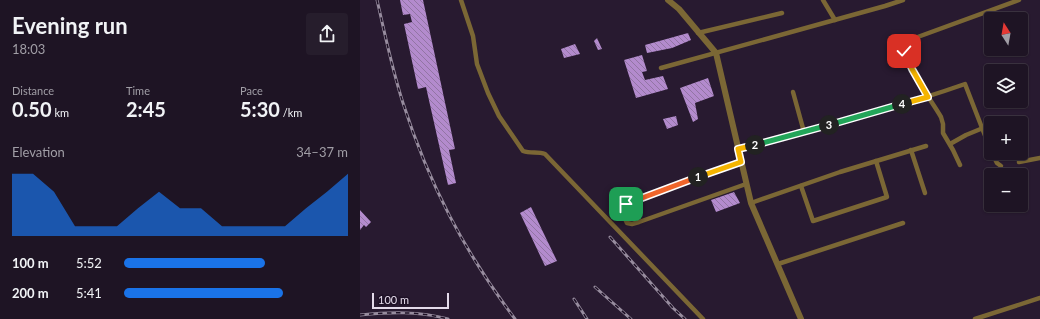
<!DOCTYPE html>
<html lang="en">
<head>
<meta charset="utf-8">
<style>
	:root { --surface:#1e1424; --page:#261d2c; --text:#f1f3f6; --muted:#a19ea6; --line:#3c3341; --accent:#1a73e8 }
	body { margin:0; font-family:Lato,sans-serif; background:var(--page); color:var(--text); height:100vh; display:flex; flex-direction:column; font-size:15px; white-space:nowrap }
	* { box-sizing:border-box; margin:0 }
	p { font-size:13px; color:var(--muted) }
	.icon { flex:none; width:22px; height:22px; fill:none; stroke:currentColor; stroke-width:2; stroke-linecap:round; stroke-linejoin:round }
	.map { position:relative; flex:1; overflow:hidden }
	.side { display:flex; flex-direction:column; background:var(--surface); width:360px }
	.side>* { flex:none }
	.needle { width:26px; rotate:349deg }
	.controls { position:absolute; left:624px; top:12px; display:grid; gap:8px }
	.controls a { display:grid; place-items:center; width:44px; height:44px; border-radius:4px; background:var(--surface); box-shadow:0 1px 3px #0004,0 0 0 1px var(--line); font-size:20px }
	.scale { position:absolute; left:12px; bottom:10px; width:77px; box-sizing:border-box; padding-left:4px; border:2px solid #e4dbea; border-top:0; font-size:11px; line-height:14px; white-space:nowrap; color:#e4dbea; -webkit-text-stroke:3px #1e1126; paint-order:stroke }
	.pin { position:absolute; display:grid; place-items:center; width:34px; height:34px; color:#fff; margin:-17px; border-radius:8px; box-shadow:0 2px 6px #0006 }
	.km { position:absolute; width:20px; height:20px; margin:-10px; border-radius:50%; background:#222; color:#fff; font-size:11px; line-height:20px; text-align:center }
	.round { display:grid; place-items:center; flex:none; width:42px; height:42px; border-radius:4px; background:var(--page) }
	.headline { display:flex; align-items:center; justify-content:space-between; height:68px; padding:0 12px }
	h1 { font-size:22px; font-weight:700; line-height:30px }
	.metrics { display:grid; grid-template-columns:repeat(3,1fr); gap:6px; height:68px; padding:4px 12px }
	.metrics div { display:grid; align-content:center }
	.metrics b { font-size:20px; font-weight:700 }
	.metrics small { font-size:11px; font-weight:400 }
	.metrics p { font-size:11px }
	.chart { height:112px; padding:8px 12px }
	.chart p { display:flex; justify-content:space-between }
	.chart svg { width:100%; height:72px; margin-top:4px; fill:var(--accent); opacity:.7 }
	ul { padding:0 12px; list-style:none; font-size:13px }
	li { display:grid; grid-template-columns:64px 48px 1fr; align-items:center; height:30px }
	li i { height:10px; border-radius:5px; background:var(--accent) }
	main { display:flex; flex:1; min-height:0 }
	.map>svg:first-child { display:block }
</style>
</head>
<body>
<main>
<section class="side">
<div class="headline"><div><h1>Evening run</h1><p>18:03</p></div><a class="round"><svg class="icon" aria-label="share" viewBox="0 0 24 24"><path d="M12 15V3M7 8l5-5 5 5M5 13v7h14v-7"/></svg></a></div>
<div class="metrics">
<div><p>Distance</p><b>0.50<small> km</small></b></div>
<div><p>Time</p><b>2:45</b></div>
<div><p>Pace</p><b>5:30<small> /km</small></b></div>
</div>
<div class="chart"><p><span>Elevation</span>34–37 m</p>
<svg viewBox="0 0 160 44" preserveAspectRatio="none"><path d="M0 44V6L10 6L20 17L30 38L40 38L50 38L60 27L70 17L80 27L90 27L100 38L110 38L120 38L130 38L140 27L150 17L160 6V44z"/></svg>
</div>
<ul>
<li><b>100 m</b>5:52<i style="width:63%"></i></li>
<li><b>200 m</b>5:41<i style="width:71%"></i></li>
</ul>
</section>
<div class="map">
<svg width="680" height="319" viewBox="0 0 680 319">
	<defs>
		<pattern id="building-back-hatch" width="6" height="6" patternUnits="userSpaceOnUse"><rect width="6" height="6" fill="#b38bcd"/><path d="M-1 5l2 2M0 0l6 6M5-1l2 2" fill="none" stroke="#9275a4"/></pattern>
	</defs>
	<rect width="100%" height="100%" fill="#281a30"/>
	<g fill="url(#building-back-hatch)">
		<path d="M40 0H63L95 149 89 150 96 183 88 185 66 87 58 89 44 24 52 22 50 14 43 15Z"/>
		<path d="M328 33 331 40 312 48 287 53 285 45Z"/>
		<path d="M237 38 242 49 238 50 234 41Z"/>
		<path d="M215 44 220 54 204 58 201 49Z"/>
		<path d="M282 55 287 71 282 72 285 80 303 76 308 89 276 98 264 60Z"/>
		<path d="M348 78 354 96 335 103 338 119 333 122 320 88Z"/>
		<path d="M316 116 318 125 307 129 303 119Z"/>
		<path d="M374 192 380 203 356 212 351 200Z"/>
		<path d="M171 207 197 261 185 266 160 213Z"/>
		<path d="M0 210 11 222 6 227 4 225 0 230Z"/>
	</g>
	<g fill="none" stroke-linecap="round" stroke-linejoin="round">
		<g stroke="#7b6735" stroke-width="4.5">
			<path d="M101 0 113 36 117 64 128 93 139 116 163 151C171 154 178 151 185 154L343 319"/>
			<path d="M463 0 475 20"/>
			<path d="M338 33 422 13"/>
			<path d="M301 68 525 6 543 0"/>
			<path d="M433 92 444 132"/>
			<path d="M590 144 606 135 623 128"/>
			<path d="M378 149C454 129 531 110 605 84L631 151"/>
			<path d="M551 150 565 193"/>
			<path d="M632 153 637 163 641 166"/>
			<path d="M659 162 680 158"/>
			<path d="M381 163 266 204 263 206 261 210 267 223 272 224 279 222 386 184"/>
			<path d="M600 165 593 150 583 133V124L581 117C568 95 545 67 544 42L659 0"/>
			<path d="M441 186 453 221 527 197 516 161"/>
			<path d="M391 203 480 172 566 146"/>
			<path d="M418 264 543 223"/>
			<path d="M615 319 680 298"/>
		</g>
		<path stroke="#7b6735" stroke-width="6" d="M308 0 319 9 356 53 391 203 441 319"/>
		<defs>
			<g id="rail">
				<path d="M17 0C25 34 32 69 43 103 69 184 104 251 155 319"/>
				<path d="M250 237 313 308 325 319"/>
				<path d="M235 287 271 319"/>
				<path d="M214 299 227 319"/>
				<path d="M0 315C30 312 59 311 88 319"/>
			</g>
		</defs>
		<use href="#rail" stroke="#978c9e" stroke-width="3"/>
		<use href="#rail" stroke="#1e1126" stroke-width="1.5" stroke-dasharray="4.5" stroke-linecap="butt"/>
	</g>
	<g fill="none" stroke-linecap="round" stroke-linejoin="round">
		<defs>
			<path id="split-1" d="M266 204 338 177"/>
			<path id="split-2" d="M338 177 381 162 378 149 395 145"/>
			<path id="split-3" d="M395 145 469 125"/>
			<path id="split-4" d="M469 125 542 104"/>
			<path id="split-5" d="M542 104 568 97 552 69 544 51"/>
		</defs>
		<use href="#split-1" stroke="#fff" stroke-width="8"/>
		<use href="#split-2" stroke="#fff" stroke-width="8"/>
		<use href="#split-3" stroke="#fff" stroke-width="8"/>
		<use href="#split-4" stroke="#fff" stroke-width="8"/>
		<use href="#split-5" stroke="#fff" stroke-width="8"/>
		<use href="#split-1" stroke="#f0652b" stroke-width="5"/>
		<use href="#split-2" stroke="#f5b400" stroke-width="5"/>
		<use href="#split-3" stroke="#22a559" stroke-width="5"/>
		<use href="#split-4" stroke="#22a559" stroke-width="5"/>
		<use href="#split-5" stroke="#f5b400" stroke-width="5"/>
	</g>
</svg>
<div class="controls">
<a><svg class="needle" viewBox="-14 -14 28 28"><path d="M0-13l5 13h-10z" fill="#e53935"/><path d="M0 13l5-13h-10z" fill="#a19ea6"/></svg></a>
<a><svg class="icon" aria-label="layers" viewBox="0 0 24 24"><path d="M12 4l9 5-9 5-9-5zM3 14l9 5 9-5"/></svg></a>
<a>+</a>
<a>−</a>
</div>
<div class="scale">100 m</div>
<div class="pin" style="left:266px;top:204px;background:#1e9e55"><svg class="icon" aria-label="arrive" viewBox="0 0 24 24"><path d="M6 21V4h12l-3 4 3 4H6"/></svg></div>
<div class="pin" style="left:544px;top:51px;background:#d93025"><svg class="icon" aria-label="check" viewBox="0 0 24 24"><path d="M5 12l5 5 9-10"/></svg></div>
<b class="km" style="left:338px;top:177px">1</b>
<b class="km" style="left:395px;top:145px">2</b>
<b class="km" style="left:469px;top:125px">3</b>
<b class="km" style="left:542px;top:104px">4</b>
</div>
</main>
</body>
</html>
